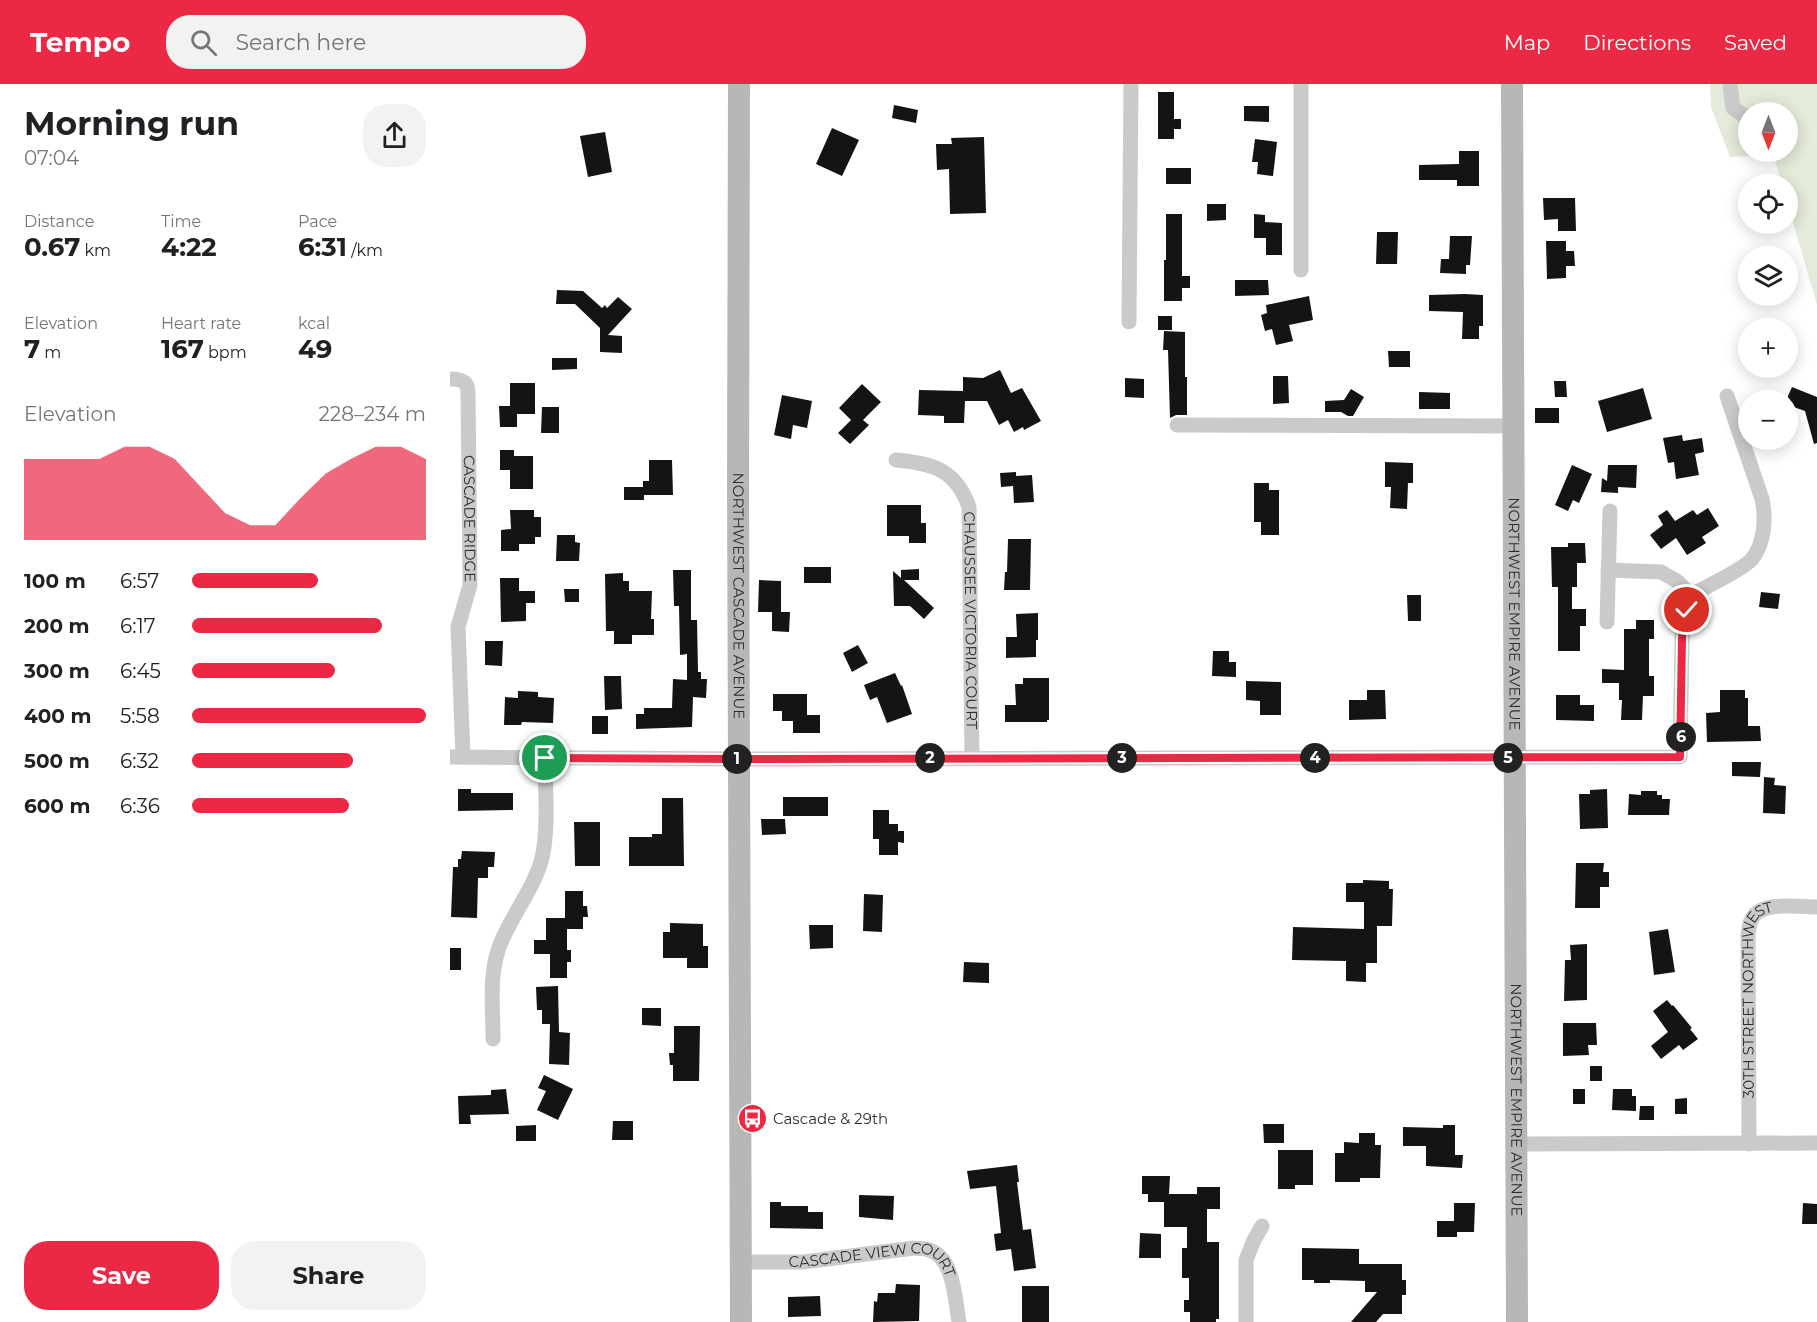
<!DOCTYPE html>
<html lang="en">
<head>
<meta charset="utf-8">
<style>
	:root { --surface:#fff; --page:#f2f2f2; --text:#202124; --muted:#757577; --accent:#eb2945 }
	body { margin:0; font-family:Montserrat,sans-serif; background:var(--page); color:var(--text); height:100vh; display:flex; flex-direction:column; font-size:22px; white-space:nowrap }
	* { box-sizing:border-box; margin:0 }
	p { font-size:20px; color:var(--muted) }
	.icon { flex:none; width:33px; height:33px; fill:none; stroke:currentColor; stroke-width:2; stroke-linecap:round; stroke-linejoin:round }
	.map { position:relative; flex:1; overflow:hidden }
	.sheet { display:flex; flex-direction:column; background:var(--surface); width:450px }
	.sheet>* { flex:none }
	.needle { width:39px; rotate:180deg }
	.buttons { position:absolute; left:1288px; top:18px; display:grid; gap:12px }
	.buttons a { display:grid; place-items:center; width:60px; height:60px; border-radius:50%; background:var(--surface); box-shadow:0 3px 15px #0003; font-size:30px }
	.pin { position:absolute; display:grid; place-items:center; width:51px; height:51px; color:#fff; margin:-26px; border:3px solid #fff; border-radius:50%; box-shadow:0 2px 6px #0007 }
	.km { position:absolute; width:30px; height:30px; margin:-15px; border-radius:50%; background:#222; color:#fff; font-size:16px; line-height:30px; text-align:center }
	.round { display:grid; place-items:center; flex:none; width:63px; height:63px; border-radius:24px; background:var(--page) }
	.head { display:flex; align-items:center; justify-content:space-between; height:102px; padding:0 24px }
	h1 { font-size:33px; font-weight:700; line-height:45px }
	.figures { display:grid; grid-template-columns:repeat(3,1fr); gap:9px; height:102px; padding:6px 24px }
	.figures div { display:grid; align-content:center }
	.figures b { font-size:26px; font-weight:700 }
	.figures small { font-size:16px; font-weight:400 }
	.figures p { font-size:16px }
	.chart { height:168px; padding:12px 24px }
	.chart p { display:flex; justify-content:space-between }
	.chart svg { width:100%; height:108px; margin-top:6px; fill:var(--accent); opacity:.7 }
	.action { display:flex; gap:12px; margin-top:auto; padding:12px 24px }
	.action a { flex:1; height:69px; border-radius:24px; background:var(--accent); color:#fff; font-size:24px; font-weight:700; line-height:69px; text-align:center }
	.action a+a { background:var(--page); color:var(--text) }
	ul { padding:0 24px; list-style:none; font-size:20px }
	li { display:grid; grid-template-columns:96px 72px 1fr; align-items:center; height:45px }
	li i { height:15px; border-radius:8px; background:var(--accent) }
	header { display:flex; align-items:center; gap:36px; box-sizing:border-box; height:84px; padding:0 30px; background:var(--accent); color:#fff }
	header strong { font-size:28px }
	nav { display:flex; gap:33px; margin-inline-start:auto; font-size:21px }
	.search { width:420px; height:54px; background:var(--page); display:flex; align-items:center; gap:15px; box-sizing:border-box; padding:0 21px; border-radius:24px; color:var(--muted); font-size:22px }
	main { display:flex; flex:1; min-height:0 }
	.map>svg:first-child { display:block }
</style>
</head>
<body>
<header>
<strong>Tempo</strong>
<div class="search"><svg class="icon" aria-label="search" viewBox="0 0 24 24"><circle cx="10" cy="10" r="6"/><path d="M15 15l6 6"/></svg>Search here</div>
<nav><a>Map</a><a>Directions</a><a>Saved</a></nav>
</header>
<main>
<section class="sheet">
<div class="head"><div><h1>Morning run</h1><p>07:04</p></div><a class="round"><svg class="icon" aria-label="share" viewBox="0 0 24 24"><path d="M12 15V3M7 8l5-5 5 5M5 13v7h14v-7"/></svg></a></div>
<div class="figures">
<div><p>Distance</p><b>0.67<small> km</small></b></div>
<div><p>Time</p><b>4:22</b></div>
<div><p>Pace</p><b>6:31<small> /km</small></b></div>
</div>
<div class="figures">
<div><p>Elevation</p><b>7<small> m</small></b></div>
<div><p>Heart rate</p><b>167<small> bpm</small></b></div>
<div><p>kcal</p><b>49</b></div>
</div>
<div class="chart"><p><span>Elevation</span>228–234 m</p>
<svg viewBox="0 0 160 44" preserveAspectRatio="none"><path d="M0 44V11L10 11L20 11L30 11L40 6L50 6L60 11L70 22L80 33L90 38L100 38L110 27L120 17L130 11L140 6L150 6L160 11V44z"/></svg>
</div>
<ul>
<li><b>100 m</b>6:57<i style="width:54%"></i></li>
<li><b>200 m</b>6:17<i style="width:81%"></i></li>
<li><b>300 m</b>6:45<i style="width:61%"></i></li>
<li><b>400 m</b>5:58<i style="width:100%"></i></li>
<li><b>500 m</b>6:32<i style="width:69%"></i></li>
<li><b>600 m</b>6:36<i style="width:67%"></i></li>
</ul>
<div class="action"><a>Save</a><a>Share</a></div>
</section>
<div class="map">
<svg width="1367" height="1238" viewBox="0 0 1367 1238">
	<rect width="100%" height="100%" fill="#fff"/>
	<path fill="#e5ebda" fill-rule="evenodd" d="M1260 0H1367V221L1338 121V100H1332L1323 70 1280 73 1261 23ZM1299 28H1338V68H1299Z"/>
	<g fill="#141414">
		<path d="M708 8H724V35H731V45H724V55H708Z"/>
		<path d="M444 21 468 26 466 39 442 34Z"/>
		<path d="M794 22H819V38L794 37Z"/>
		<path d="M382 44 409 56 392 92 366 80Z"/>
		<path d="M155 48 162 88 138 93 130 52Z"/>
		<path d="M534 53 536 129 500 130 499 85 487 86 486 60H502L501 54Z"/>
		<path d="M805 55 827 58 823 92 807 90 808 78H802Z"/>
		<path d="M1009 67H1029V102H1007V96H969V81L1009 80Z"/>
		<rect x="716" y="84" width="25" height="16"/>
		<path d="M1093 114H1125L1126 147H1108V135L1094 136Z"/>
		<path d="M757 120H776V136L757 137Z"/>
		<path d="M716 130H732V192H740V204H732V217H714V176H716Z"/>
		<path d="M804 130 815 131V138L832 139V171H816V154H804Z"/>
		<path d="M927 148H948L947 180H926Z"/>
		<path d="M1000 152H1022L1020 181H1016V190L990 189 991 175H999Z"/>
		<path d="M1096 157H1116V167H1124L1125 182H1116V194L1097 195Z"/>
		<path d="M785 196H818L819 211 785 212Z"/>
		<path d="M107 206 133 207 152 224 155 221 157 224 168 213 182 225 158 251 172 252V269L150 268V244L125 220H106Z"/>
		<path d="M1015 210 1033 211V242H1029V255H1012L1013 228 979 227V211Z"/>
		<path d="M859 212 863 236 839 241 843 257 826 261 822 245 815 247 811 231 817 229 816 221Z"/>
		<rect x="708" y="232" width="14" height="14"/>
		<path d="M714 247 735 248V293H737V331H726L720 334 718 266H713Z"/>
		<path d="M938 267H960V283H939Z"/>
		<path d="M102 274H127V285L102 286Z"/>
		<path d="M550 286 561 309 572 304 591 337 574 346 573 343 564 348 558 336 549 341 537 317H515L514 339H494V332L468 331 469 306 513 307V293L533 294Z"/>
		<path d="M823 292H838L839 319 823 320Z"/>
		<path d="M675 294 694 295V314L675 313Z"/>
		<path d="M1104 297H1116L1117 313H1105Z"/>
		<path d="M60 299H85V330H67V343H50L49 322H60Z"/>
		<path d="M412 300 431 318 413 336 419 341 400 360 388 349 401 336 389 324Z"/>
		<path d="M1342 303 1367 313V359L1364 360 1355 327 1338 321V312Z"/>
		<path d="M1193 304 1202 335 1157 348 1148 317Z"/>
		<path d="M901 305 914 313 903 332H898L891 328H875V317L894 316Z"/>
		<path d="M969 308 1000 309V325H969Z"/>
		<path d="M332 311 362 317 357 344 343 341 341 355 324 351Z"/>
		<path d="M92 323H109V349H91Z"/>
		<rect x="1085" y="324" width="24" height="15"/>
		<path d="M1232 351 1233 357 1252 354 1254 368 1245 370 1249 391 1226 395 1224 378 1218 379 1213 354Z"/>
		<path d="M50 366H64V372H83V405H60V386H50Z"/>
		<path d="M199 376H222L223 411H194V416H174V403H193V397H199Z"/>
		<path d="M935 378 963 379V399H958L957 425 940 424 941 403H935Z"/>
		<path d="M1122 381 1142 390 1129 419 1123 416 1118 427 1105 421Z"/>
		<path d="M1158 381H1187L1186 404 1168 403V409L1151 408 1152 394 1157 397Z"/>
		<path d="M566 388V392L582 391 584 418 564 419 563 402 551 403 550 389Z"/>
		<path d="M804 399H819V406H829V451H811V438H804Z"/>
		<path d="M437 421H471V439H476V459H459V452H437Z"/>
		<path d="M1258 424 1269 442 1252 453 1256 459 1237 471 1226 454 1211 465 1200 451 1213 441 1208 432 1217 426 1225 437 1243 426 1247 431Z"/>
		<path d="M60 426H84V433H91V453H85V460H69V467H51V446L61 445Z"/>
		<path d="M107 451H125V458L130 459 129 477H106Z"/>
		<path d="M558 455H581L580 506H554L555 488H557Z"/>
		<path d="M1118 459H1135L1136 479H1127V503H1122V525H1136V542H1130V567H1108V503H1102L1101 463H1118Z"/>
		<rect x="354" y="483" width="27" height="16"/>
		<path d="M469 485V496H454L484 524 474 535 460 522H444L443 487 451 494V486Z"/>
		<path d="M223 486H241V536H247L248 588H251V595H257L256 614 243 613 242 643 186 645V630H194V624H222L223 595 237 596V570L230 571 229 522H224Z"/>
		<path d="M173 489V497H179V507H202L201 535H204V551H182V560H164V547H156L155 490Z"/>
		<path d="M50 494H69V507H85V519H76V537L51 538Z"/>
		<path d="M309 496 331 497V528H340L339 548 322 547V528H308Z"/>
		<path d="M114 505H129V518H115Z"/>
		<path d="M1311 508 1330 510 1328 525 1309 523Z"/>
		<path d="M957 511H971V537H958Z"/>
		<path d="M588 529V556H586V573L556 574V553H567L566 530Z"/>
		<path d="M1186 536H1204V555H1199V592H1204V612H1193L1192 636H1171L1172 616H1169V599H1152V585L1174 586V545H1186Z"/>
		<path d="M35 557H53L52 582 35 581Z"/>
		<path d="M408 561 418 579 402 588 393 569Z"/>
		<path d="M763 567H779V578H786V593L762 592Z"/>
		<path d="M445 589 451 602 452 601 462 630 437 639 427 613 420 616 414 601Z"/>
		<path d="M154 592H171L172 625 155 626Z"/>
		<path d="M573 594H599V636H597V638H555V621H566L565 600H573Z"/>
		<path d="M796 597 831 598V631H810V617L796 616Z"/>
		<path d="M917 606H935L936 635 899 636V616H917Z"/>
		<path d="M1270 606H1295V614H1298V642H1310L1311 657 1257 658 1256 629 1270 628Z"/>
		<path d="M68 607 88 608V613L104 614 103 639 72 638 71 641H54L55 613 68 614Z"/>
		<path d="M323 610H357V631H370V649H343V637H332V627H323Z"/>
		<path d="M1106 611H1130V621H1144V637L1106 636Z"/>
		<rect x="142" y="632" width="16" height="18"/>
		<path d="M1282 678H1311L1310 693 1282 692Z"/>
		<path d="M1314 693 1325 694 1324 701 1336 702 1335 730 1313 729Z"/>
		<path d="M8 705H21V709H63V726L8 727Z"/>
		<path d="M1157 705 1158 744 1130 745 1129 710H1140V706Z"/>
		<path d="M1191 707H1207V711H1212V715H1220L1219 731H1178L1179 710 1191 711Z"/>
		<rect x="333" y="713" width="45" height="19"/>
		<path d="M212 714H233L234 782H179V753H202V750H212Z"/>
		<path d="M423 726H439V740H448V747H454V759L448 758V771H429V755H423Z"/>
		<path d="M311 735H335L336 750 312 751Z"/>
		<path d="M124 738H150V782H125Z"/>
		<path d="M12 767 45 768 44 783H38V794H28L27 834 1 833 3 783H8V775H11Z"/>
		<path d="M1126 779H1154L1153 788H1159V803H1150V824H1125Z"/>
		<path d="M913 796 939 797V805H943L942 842H927V879H916V898L896 897V877L842 876 843 843 914 845V818H896V799H913Z"/>
		<path d="M115 807H133V822H137L138 833H133V845H117V866H121V878H117V894H100V870H84V856H96V834H115Z"/>
		<path d="M414 810 433 811 432 848 413 847Z"/>
		<path d="M220 839 253 840V862H258V884H237V874H213V848H220Z"/>
		<path d="M359 841H383V864L360 865Z"/>
		<path d="M1218 845 1225 888 1204 891 1199 848Z"/>
		<path d="M1137 860V916L1114 917 1115 876H1121L1120 861Z"/>
		<rect x="0" y="864" width="11" height="22"/>
		<path d="M514 878 539 879V899L513 898Z"/>
		<path d="M108 902 109 948 120 949 119 981 99 980 100 940H92V926H87L86 903Z"/>
		<path d="M1217 916 1222 922 1223 921 1242 944 1240 945 1248 955 1233 966 1229 961 1211 975 1201 962 1218 948 1203 927Z"/>
		<path d="M192 924H211V942L192 941Z"/>
		<path d="M1113 939H1146L1147 961H1138L1139 971 1113 972Z"/>
		<path d="M224 942H250L249 997H223V981H220L219 969H224Z"/>
		<rect x="1140" y="982" width="12" height="15"/>
		<path d="M94 991 123 1005 108 1036 87 1026 96 1007 88 1004Z"/>
		<path d="M56 1005 59 1030 20 1031 21 1040H9L8 1012 41 1011V1006Z"/>
		<rect x="1123" y="1005" width="12" height="15"/>
		<path d="M1163 1005H1182V1012H1186V1027L1162 1026Z"/>
		<path d="M1237 1014V1030H1225V1015Z"/>
		<path d="M1190 1022H1204V1036H1189Z"/>
		<path d="M163 1037H183V1056H162Z"/>
		<path d="M813 1040H834V1059H814Z"/>
		<path d="M86 1041V1057H66V1042Z"/>
		<path d="M993 1041H1005V1071H1013L1012 1084 976 1082V1062H953V1043L993 1044Z"/>
		<path d="M909 1049H925V1061H931L930 1094H910V1098H885V1069H894V1058L909 1059Z"/>
		<path d="M828 1066H863V1101H845V1105H828Z"/>
		<path d="M567 1081 569 1098H567L573 1146 581 1145 586 1184 564 1187 561 1165 546 1167 544 1150 551 1149 546 1102 520 1105 517 1087Z"/>
		<path d="M692 1092H720L719 1110H747V1103H770V1125H757V1158H769V1235H766V1238H740V1228H734V1216H739V1194H732V1164H737V1143H714V1118H698V1110H692Z"/>
		<path d="M409 1111 444 1112 443 1136 409 1133Z"/>
		<path d="M320 1118H331V1122H358V1128H373V1145L320 1144Z"/>
		<path d="M1004 1119H1025L1024 1148H1007V1153H987V1137H1004Z"/>
		<path d="M1353 1119 1367 1120V1140H1352Z"/>
		<path d="M690 1149 711 1150V1174H689Z"/>
		<path d="M852 1164 909 1165V1180H952V1196H956V1211H952V1230H933L926 1238H901L927 1208H915V1197L880 1196V1199H864V1196H852Z"/>
		<path d="M446 1200 470 1201 469 1237 423 1238 424 1217 427 1218 428 1209H445Z"/>
		<rect x="572" y="1202" width="27" height="36"/>
		<path d="M370 1212 371 1232 338 1233V1213Z"/>
	</g>
	<g fill="none" stroke-linecap="round" stroke-linejoin="round">
		<g stroke="#cacaca" stroke-width="15">
			<path d="M1280 0 1283 24 1299 35"/>
			<path d="M851 186V0"/>
			<path d="M679 238 681 0"/>
			<path id="s1" d="M0 295C10 295 18 297 18 308L20 501 8 543 13 673"/>
			<path d="M727 341 1064 342"/>
			<path id="s2" d="M446 376C483 379 506 386 519 423L522 674"/>
			<path d="M1158 486 1211 488 1227 497 1243 514"/>
			<path d="M1157 538 1160 427"/>
			<path d="M0 673 289 675 1230 673 1232 555C1233 537 1236 521 1249 507 1263 499 1292 486 1302 475 1315 459 1316 434 1312 415L1277 312"/>
			<path d="M43 955C43 923 38 886 52 856 64 828 84 804 92 774 99 743 95 705 95 673"/>
			<path d="M1068 1060 1367 1059"/>
			<path id="s3" d="M1299 1060 1298 851C1299 845 1299 838 1303 833 1314 817 1349 823 1367 823"/>
			<path id="s4" d="M291 1178H353L464 1164C469 1165 475 1164 479 1166 504 1173 505 1216 509 1238"/>
			<path d="M796 1238V1176L804 1156 812 1142"/>
		</g>
		<g stroke="#b7b7b7" stroke-width="22">
			<path id="s5" d="M289 0 288 400 291 1238"/>
			<path id="s6" d="M1062 0 1067 1238"/>
		</g>
	</g>
	<g fill="none" stroke-linecap="round" stroke-linejoin="round">
		<defs>
			<path id="route" d="M95 674 290 675 1230 673 1232 555 1233 541 1237 526"/>
		</defs>
		<use href="#route" stroke="#fff" stroke-width="12"/>
		<use href="#route" stroke="#eb2945" stroke-width="8"/>
	</g>
	<defs>
		<symbol id="bus-disc" viewBox="-11 -11 22 22"><circle r="9.5" fill="#eb2945" stroke="#fff"/><path d="M-5-6H5V4H4V6H2V4H-2V6H-4V4H-5ZM-3.5-4V0h7V-4ZM-3.5 1.2v1.5H-2V1.2ZM2 1.2v1.5H3.5V1.2Z" fill="#fff"/></symbol>
	</defs>
	<g fill-rule="evenodd">
		<use href="#bus-disc" x="286" y="1018" width="33" height="33"/>
	</g>
	<g text-anchor="middle" stroke-width="6" stroke-linejoin="round" paint-order="stroke">
		<g font-size="15" fill="#2d2d2d" stroke="#fff">
			<text dy="5" stroke="none"><textPath href="#s1" startOffset="152">CASCADE RIDGE</textPath></text>
			<text dy="5" stroke="none"><textPath href="#s5" startOffset="512">NORTHWEST CASCADE AVENUE</textPath></text>
			<text dy="5" stroke="none"><textPath href="#s6" startOffset="530">NORTHWEST EMPIRE AVENUE</textPath></text>
			<text dy="5" stroke="none"><textPath href="#s2" startOffset="207">CHAUSSEE VICTORIA COURT</textPath></text>
			<text dy="5" stroke="none"><textPath href="#s3" startOffset="148">30TH STREET NORTHWEST</textPath></text>
			<text dy="5" stroke="none"><textPath href="#s6" startOffset="1016">NORTHWEST EMPIRE AVENUE</textPath></text>
			<text dy="5" stroke="none"><textPath href="#s4" startOffset="136">CASCADE VIEW COURT</textPath></text>
		</g>
		<g font-size="15" fill="#2d2d2d" stroke="#fff" text-anchor="start">
			<text x="323" y="1040">Cascade &amp; 29th</text>
		</g>
	</g>
</svg>
<div class="buttons">
<a><svg class="needle" viewBox="-14 -14 28 28"><path d="M0-13l5 13h-10z" fill="#e53935"/><path d="M0 13l5-13h-10z" fill="#757577"/></svg></a>
<a><svg class="icon" aria-label="locate" viewBox="0 0 24 24"><circle cx="12" cy="12" r="6"/><path d="M12 2v4M12 18v4M2 12h4M18 12h4"/></svg></a>
<a><svg class="icon" aria-label="layers" viewBox="0 0 24 24"><path d="M12 4l9 5-9 5-9-5zM3 14l9 5 9-5"/></svg></a>
<a>+</a>
<a>−</a>
</div>
<div class="pin" style="left:95px;top:674px;background:#1e9e55"><svg class="icon" aria-label="arrive" viewBox="0 0 24 24"><path d="M6 21V4h12l-3 4 3 4H6"/></svg></div>
<div class="pin" style="left:1237px;top:526px;background:#d93025"><svg class="icon" aria-label="check" viewBox="0 0 24 24"><path d="M5 12l5 5 9-10"/></svg></div>
<b class="km" style="left:287px;top:675px">1</b>
<b class="km" style="left:480px;top:674px">2</b>
<b class="km" style="left:672px;top:674px">3</b>
<b class="km" style="left:865px;top:674px">4</b>
<b class="km" style="left:1058px;top:674px">5</b>
<b class="km" style="left:1231px;top:653px">6</b>
</div>
</main>
</body>
</html>
